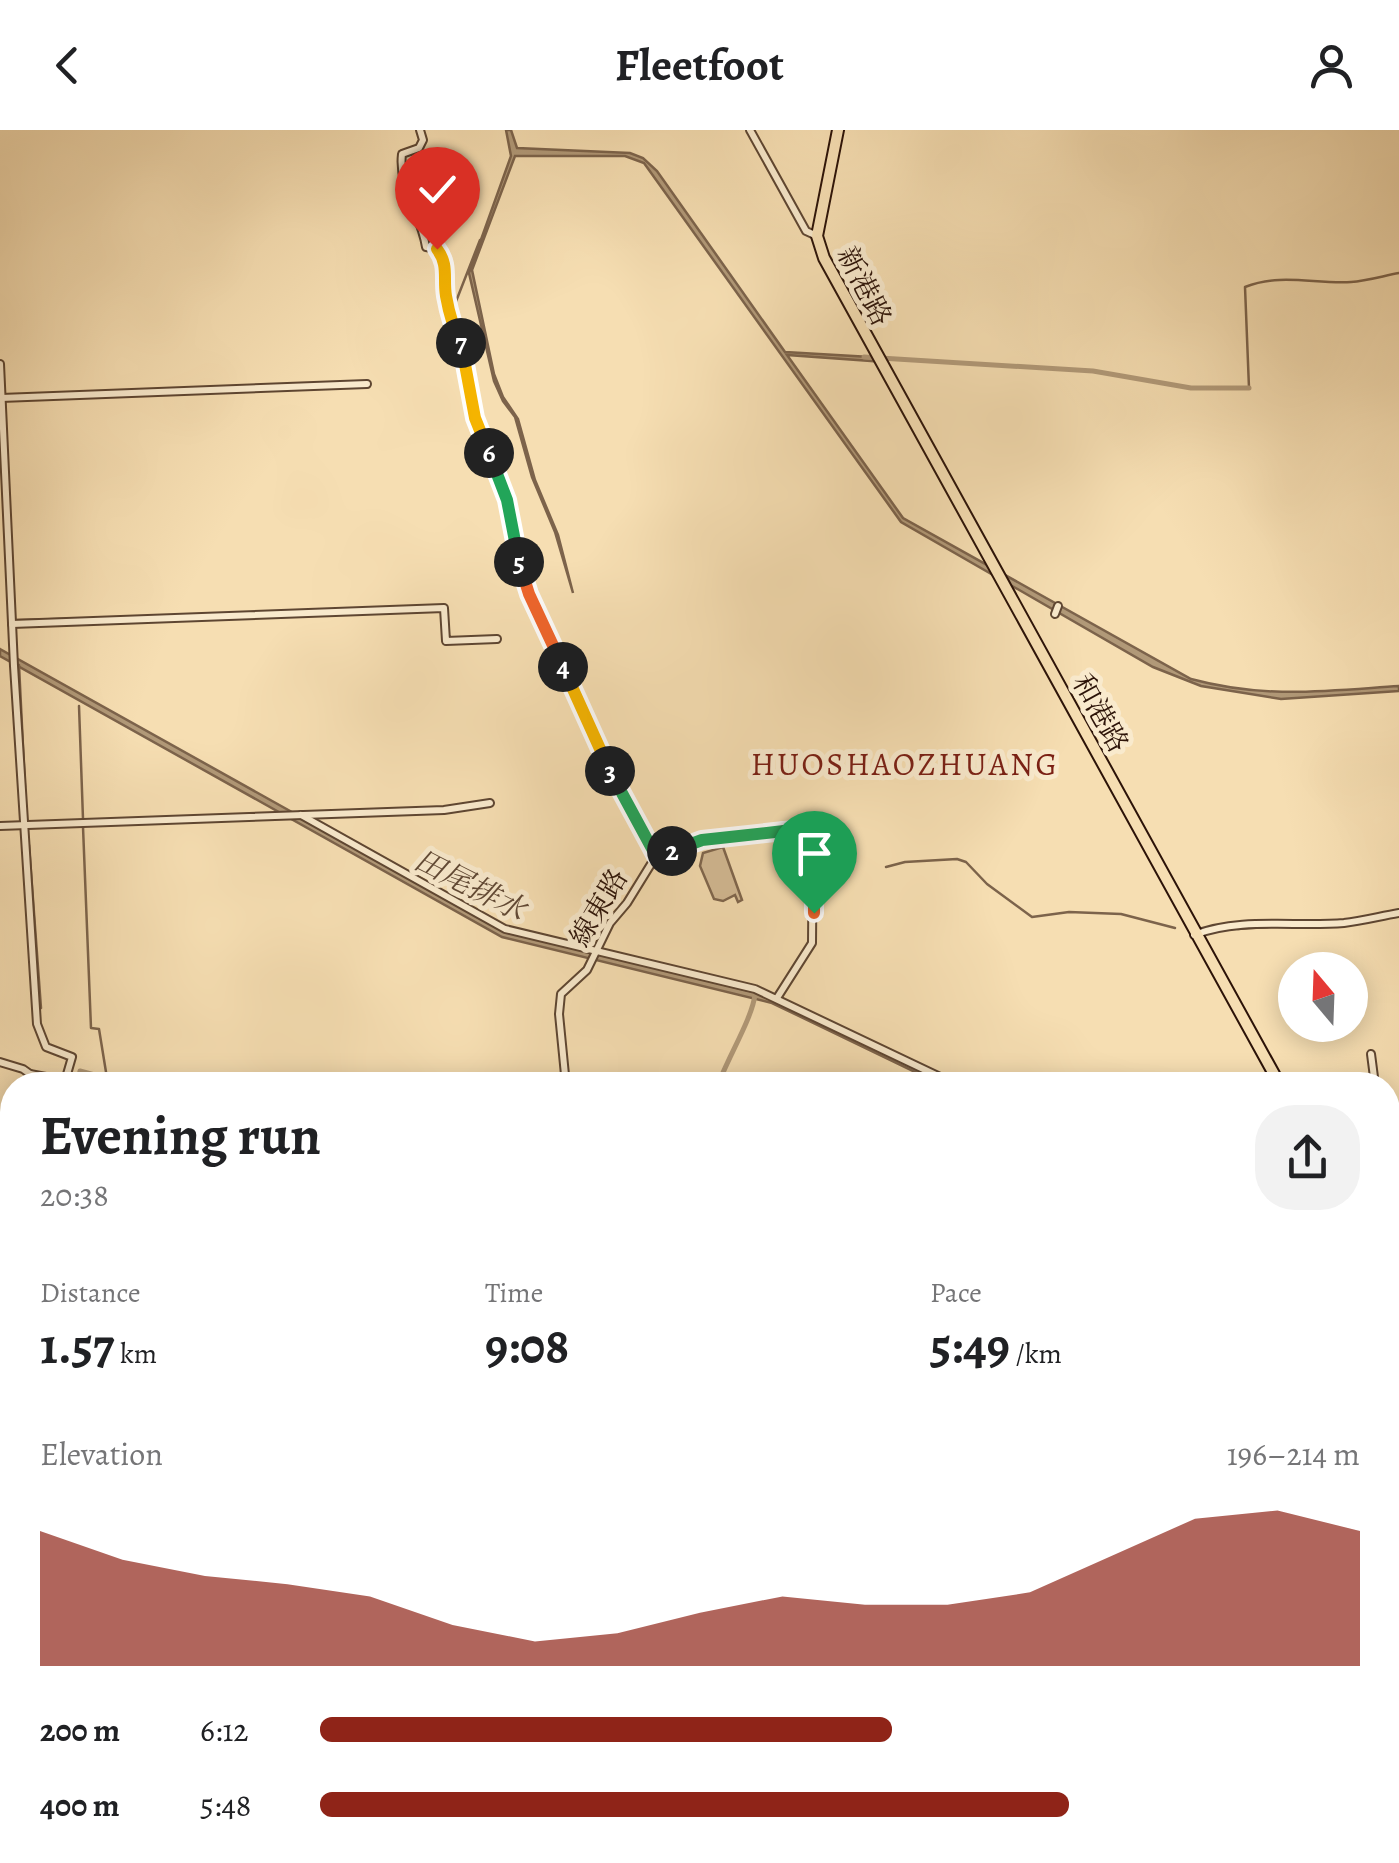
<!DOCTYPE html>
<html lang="en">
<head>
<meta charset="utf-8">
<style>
	:root { --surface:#fff; --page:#f2f2f2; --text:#202124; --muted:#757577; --accent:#8f2418 }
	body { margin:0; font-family:Alegreya,"Noto Serif TC",serif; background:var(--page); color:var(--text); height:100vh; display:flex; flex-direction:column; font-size:38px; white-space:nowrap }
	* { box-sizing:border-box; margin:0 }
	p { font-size:32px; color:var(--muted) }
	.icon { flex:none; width:55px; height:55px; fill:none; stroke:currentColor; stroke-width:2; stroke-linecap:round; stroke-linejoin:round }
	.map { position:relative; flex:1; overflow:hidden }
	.panel { position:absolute; left:0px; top:942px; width:1400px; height:792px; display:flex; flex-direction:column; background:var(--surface); border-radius:40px 40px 0 0; box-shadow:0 5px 25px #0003 }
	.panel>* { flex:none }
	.needle { width:65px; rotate:341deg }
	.buttons { position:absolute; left:1278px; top:822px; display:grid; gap:20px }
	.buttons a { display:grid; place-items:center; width:90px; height:90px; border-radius:50%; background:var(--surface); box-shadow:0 5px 25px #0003; font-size:50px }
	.pin { position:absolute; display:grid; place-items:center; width:85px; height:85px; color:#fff; margin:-102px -42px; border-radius:50% 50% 50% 0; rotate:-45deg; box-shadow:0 0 10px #0007 }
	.pin .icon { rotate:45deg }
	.km { position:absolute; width:50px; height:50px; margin:-25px; border-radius:50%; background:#222; color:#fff; font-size:28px; line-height:50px; text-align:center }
	.round { display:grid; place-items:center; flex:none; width:105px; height:105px; border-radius:40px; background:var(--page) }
	.head { display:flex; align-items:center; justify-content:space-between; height:170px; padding:0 40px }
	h1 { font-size:55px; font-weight:700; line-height:75px }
	.stats { display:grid; grid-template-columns:repeat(3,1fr); gap:15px; height:170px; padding:10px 40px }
	.stats div { display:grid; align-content:center }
	.stats b { font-size:50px; font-weight:700 }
	.stats small { font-size:28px; font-weight:400 }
	.stats p { font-size:28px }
	.chart { height:280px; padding:20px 40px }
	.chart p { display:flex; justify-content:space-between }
	.chart svg { width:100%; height:180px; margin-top:10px; fill:var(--accent); opacity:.7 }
	ul { padding:0 40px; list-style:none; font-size:32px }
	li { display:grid; grid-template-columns:160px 120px 1fr; align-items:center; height:75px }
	li i { height:25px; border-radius:12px; background:var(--accent) }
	header { display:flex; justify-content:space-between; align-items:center; height:130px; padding:0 40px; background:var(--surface); font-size:45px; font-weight:700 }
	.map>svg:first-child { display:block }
</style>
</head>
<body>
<header><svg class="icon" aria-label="back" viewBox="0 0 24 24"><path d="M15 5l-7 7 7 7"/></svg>Fleetfoot<svg class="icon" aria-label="person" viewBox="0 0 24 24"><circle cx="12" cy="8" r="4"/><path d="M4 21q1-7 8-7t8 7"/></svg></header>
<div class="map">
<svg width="1399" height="1733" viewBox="0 0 1399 1733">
	<rect width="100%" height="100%" fill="#f6deb2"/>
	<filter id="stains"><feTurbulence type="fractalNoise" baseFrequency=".002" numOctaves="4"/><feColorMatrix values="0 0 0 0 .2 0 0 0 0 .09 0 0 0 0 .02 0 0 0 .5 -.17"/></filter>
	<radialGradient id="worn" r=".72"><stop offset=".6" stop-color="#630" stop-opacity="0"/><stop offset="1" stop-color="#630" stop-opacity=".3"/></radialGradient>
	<path fill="#d4bb95" stroke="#80674e" stroke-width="2.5" d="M723 717 742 770 738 772 735 765 723 771 714 769 700 736 703 723Z"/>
	<g fill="#b19978" stroke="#7c634b" stroke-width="2.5">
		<path d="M506 0H511L517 18 630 23 643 28 657 41 785 222 870 227 872 231 787 225 903 388 1191 549C1265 569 1324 561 1399 556V561L1281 569 1201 556 1153 537 901 392 644 33 625 26H515L472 140 494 244 503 267 518 289 535 350 558 405 573 463 555 402 532 347 515 287 503 271 494 251 469 143 511 26Z"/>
		<path d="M0 519 505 801 762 864 954 955H942L772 873 502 807 0 526Z"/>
	</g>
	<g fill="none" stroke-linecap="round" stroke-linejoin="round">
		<g stroke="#7c634b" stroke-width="2.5">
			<path d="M455 174 480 110"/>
			<path d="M1249 258 1245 157C1281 143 1313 154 1351 152 1366 151 1383 146 1399 143"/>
			<path d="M17 490 100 488"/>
			<path d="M19 535 25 657"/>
			<path d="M79 576 83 689"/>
			<path d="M83 697 91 898 99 899 106 942"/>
			<path d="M29 715 41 878"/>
			<path d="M886 737 905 732 957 729 966 732 987 754 1032 787 1069 782 1121 784 1175 798"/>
			<path d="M1238 799 1268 797"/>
			<path d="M103 945 144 955"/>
			<path d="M1003 1733 1004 1722"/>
		</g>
		<g stroke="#b19978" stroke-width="5">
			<path d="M864 227 1093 241 1191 258H1249"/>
			<path d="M78 954 80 941 131 955"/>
			<path d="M718 955C727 929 753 887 755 864"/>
			<path d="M0 1000 12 998"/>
			<path d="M1388 1201H1399"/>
			<path d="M1388 1539 1399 1535"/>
			<path d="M1254 1722 1257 1733"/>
		</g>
		<path stroke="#b19978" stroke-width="6" d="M1388 1090 1399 1091"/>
		<defs>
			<g id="minor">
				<path d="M420 0 423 10 419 18 402 24C398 58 421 84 426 117L437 119 445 134V163L454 198 464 219 475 289 480 307 497 336 529 463 613 646 656 726 627 773 610 793 587 840 561 864 559 884 566 955"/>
				<path d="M750 0 806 101 817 106"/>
				<path d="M0 234 14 536 37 894 46 917 72 927 65 951"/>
				<path d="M1 268 367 254"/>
				<path d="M1055 484 1058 476"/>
				<path d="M12 494 444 478 446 511 497 509"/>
				<path d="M301 685 505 799 755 859 957 955"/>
				<path d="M0 696 444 680 490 673"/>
				<path d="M656 726 702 710 813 698 812 813 777 868"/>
				<path d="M1194 805C1240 787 1295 797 1344 793 1362 791 1381 786 1399 783"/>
				<path d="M1371 924 1375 955"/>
				<path d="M0 932 23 939 30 944 88 955"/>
				<path d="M30 944V955"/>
				<path d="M0 995 12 994"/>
				<path d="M1388 1086H1399"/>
				<path d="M1388 1094H1399"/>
				<path d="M1388 1205 1399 1204"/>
				<path d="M0 1283 12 1282"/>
				<path d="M0 1547 12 1546"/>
				<path d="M1388 1610 1399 1608"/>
				<path d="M1388 1682 1399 1679"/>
				<path d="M212 1722 218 1733"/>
				<path d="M636 1722 637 1733"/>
				<path d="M708 1722 709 1733"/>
				<path d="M879 1733 881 1722"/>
				<path d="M1183 1733 1186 1722"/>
			</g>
			<g id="major">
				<path d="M838 0 817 106 824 128 1280 955"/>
				<path d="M0 1046 12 1050"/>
				<path d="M1388 1150 1399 1167"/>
				<path d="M1388 1480 1399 1483"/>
			</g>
		</defs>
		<use href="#minor" stroke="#5e4632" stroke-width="10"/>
		<use href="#major" stroke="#2c1308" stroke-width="14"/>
		<use href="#minor" stroke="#f9eacd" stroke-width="6"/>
		<use href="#major" stroke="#f6deb2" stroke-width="10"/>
	</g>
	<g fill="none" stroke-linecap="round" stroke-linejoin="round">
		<defs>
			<path id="split-1" d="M784 701 814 698V783"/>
			<path id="split-2" d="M672 721 702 710 784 701"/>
			<path id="split-3" d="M610 641 656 726 672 721"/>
			<path id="split-4" d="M563 537 610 641"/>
			<path id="split-5" d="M519 432 529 464 563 537"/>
			<path id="split-6" d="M489 323 507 370 519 432"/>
			<path id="split-7" d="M461 213 475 288 489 323"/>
			<path id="split-8" d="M437 119C449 135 443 148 446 166 449 183 453 198 461 213"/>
		</defs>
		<use href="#split-1" stroke="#fff" stroke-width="20"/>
		<use href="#split-2" stroke="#fff" stroke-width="20"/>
		<use href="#split-3" stroke="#fff" stroke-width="20"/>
		<use href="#split-4" stroke="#fff" stroke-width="20"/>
		<use href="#split-5" stroke="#fff" stroke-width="20"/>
		<use href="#split-6" stroke="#fff" stroke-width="20"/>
		<use href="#split-7" stroke="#fff" stroke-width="20"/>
		<use href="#split-8" stroke="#fff" stroke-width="20"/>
		<use href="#split-1" stroke="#f0652b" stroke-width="12"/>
		<use href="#split-2" stroke="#22a559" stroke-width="12"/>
		<use href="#split-3" stroke="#22a559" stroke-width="12"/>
		<use href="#split-4" stroke="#f5b400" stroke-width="12"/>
		<use href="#split-5" stroke="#f0652b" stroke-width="12"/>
		<use href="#split-6" stroke="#22a559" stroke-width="12"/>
		<use href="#split-7" stroke="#f5b400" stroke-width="12"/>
		<use href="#split-8" stroke="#f5b400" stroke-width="12"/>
	</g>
	<g text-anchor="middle" stroke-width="10" stroke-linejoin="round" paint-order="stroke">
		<g font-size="28" fill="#2c1308" stroke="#f9eacd">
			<text transform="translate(865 156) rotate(63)" y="10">新港路</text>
			<text transform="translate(1101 583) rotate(61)" y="10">和港路</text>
			<text transform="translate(598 777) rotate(-59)" y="10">線東路</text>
		</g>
		<g font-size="30" font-style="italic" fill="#614935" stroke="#f9eacd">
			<text transform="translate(470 755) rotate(27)" y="10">田尾排水</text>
		</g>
		<g font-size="32" letter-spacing="2.5" fill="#7a1f14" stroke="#f9eacd">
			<text x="905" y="645">HUOSHAOZHUANG</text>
		</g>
	</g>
	<rect width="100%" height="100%" filter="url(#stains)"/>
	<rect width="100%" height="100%" fill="url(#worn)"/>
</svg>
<div class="buttons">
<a><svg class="needle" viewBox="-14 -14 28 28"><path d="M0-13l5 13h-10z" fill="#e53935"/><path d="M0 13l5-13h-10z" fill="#757577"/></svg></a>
</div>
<div class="pin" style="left:814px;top:783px;background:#1e9e55"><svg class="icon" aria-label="arrive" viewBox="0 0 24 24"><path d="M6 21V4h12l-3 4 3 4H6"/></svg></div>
<div class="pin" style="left:437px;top:119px;background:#d93025"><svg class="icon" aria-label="check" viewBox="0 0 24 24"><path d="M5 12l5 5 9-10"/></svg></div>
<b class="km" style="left:672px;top:721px">2</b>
<b class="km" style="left:610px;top:641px">3</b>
<b class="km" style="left:563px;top:537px">4</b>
<b class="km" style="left:519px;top:432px">5</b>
<b class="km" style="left:489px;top:323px">6</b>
<b class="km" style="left:461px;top:213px">7</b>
<section class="panel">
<div class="head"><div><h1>Evening run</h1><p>20:38</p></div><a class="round"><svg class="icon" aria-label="share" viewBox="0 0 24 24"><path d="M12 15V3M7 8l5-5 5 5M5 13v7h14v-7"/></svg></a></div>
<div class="stats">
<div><p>Distance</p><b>1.57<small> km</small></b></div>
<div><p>Time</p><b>9:08</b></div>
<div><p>Pace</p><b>5:49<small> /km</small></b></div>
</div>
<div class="chart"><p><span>Elevation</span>196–214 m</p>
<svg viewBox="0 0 160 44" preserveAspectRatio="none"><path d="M0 44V11L10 18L20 22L30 24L40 27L50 34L60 38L70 36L80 31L90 27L100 29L110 29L120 26L130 17L140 8L150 6L160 11V44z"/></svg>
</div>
<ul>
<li><b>200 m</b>6:12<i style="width:55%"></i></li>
<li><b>400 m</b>5:48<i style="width:72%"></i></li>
</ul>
</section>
</div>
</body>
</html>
